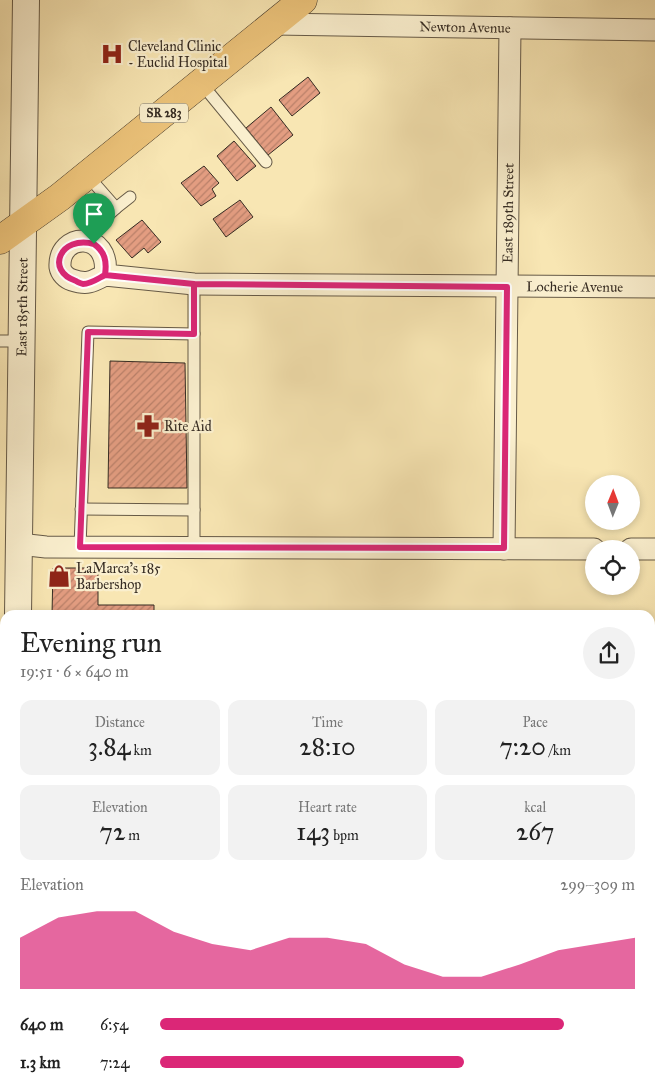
<!DOCTYPE html>
<html lang="en">
<head>
<meta charset="utf-8">
<style>
	:root { --surface:#fff; --page:#f2f2f2; --text:#222; --muted:#767676; --accent:#db2777 }
	body { margin:0; font-family:"IM FELL Great Primer",serif; background:var(--page); color:var(--text); height:100vh; display:flex; flex-direction:column; font-size:19px; white-space:nowrap }
	* { box-sizing:border-box; margin:0 }
	p { font-size:16px; color:var(--muted) }
	.icon { flex:none; width:28px; height:28px; fill:none; stroke:currentColor; stroke-width:2; stroke-linecap:round; stroke-linejoin:round }
	.map { position:relative; flex:1; overflow:hidden }
	.side { position:absolute; left:0px; top:610px; width:655px; height:480px; display:flex; flex-direction:column; background:var(--surface); border-radius:15px 15px 0 0; box-shadow:0 2px 8px #0003 }
	.side>* { flex:none }
	.needle { width:32px; rotate:1deg }
	.buttons { position:absolute; left:585px; top:475px; display:grid; gap:10px }
	.buttons a { display:grid; place-items:center; width:55px; height:55px; border-radius:50%; background:var(--surface); box-shadow:0 2px 8px #0003; font-size:25px }
	.pin { position:absolute; display:grid; place-items:center; width:42px; height:42px; color:#fff; margin:-51px -21px; border-radius:50% 50% 50% 0; rotate:-45deg; box-shadow:0 0 5px #0007 }
	.pin .icon { rotate:45deg }
	.round { display:grid; place-items:center; flex:none; width:52px; height:52px; border-radius:26px; background:var(--page) }
	.head { display:flex; align-items:center; justify-content:space-between; height:85px; padding:0 20px }
	h1 { font-size:28px; font-weight:600; line-height:38px }
	.metrics { display:grid; grid-template-columns:repeat(3,1fr); gap:8px; height:85px; padding:5px 20px }
	.metrics div { display:grid; align-content:center; border-radius:12px; background:var(--page); text-align:center }
	.metrics b { font-size:25px; font-weight:600 }
	.metrics small { font-size:14px; font-weight:400 }
	.metrics p { font-size:14px }
	.chart { height:140px; padding:10px 20px }
	.chart p { display:flex; justify-content:space-between }
	.chart svg { width:100%; height:90px; margin-top:5px; fill:var(--accent); opacity:.7 }
	ul { padding:0 20px; list-style:none; font-size:16px }
	li { display:grid; grid-template-columns:80px 60px 1fr; align-items:center; height:38px }
	li i { height:12px; border-radius:6px; background:var(--accent) }
	.map>svg:first-child { display:block }
</style>
</head>
<body>
<div class="map">
<svg width="655" height="1090" viewBox="0 0 655 1090">
	<defs>
		<pattern id="building-hatch" width="6" height="6" patternUnits="userSpaceOnUse" patternTransform="scale(1.25)"><rect width="6" height="6" fill="#e39d81"/><path d="M-1 1l2-2M0 6l6-6M5 7l2-2" fill="none" stroke="#b98069"/></pattern>
	</defs>
	<rect width="100%" height="100%" fill="#f8e6b3"/>
	<filter id="stains"><feTurbulence type="fractalNoise" baseFrequency=".004" numOctaves="4"/><feColorMatrix values="0 0 0 0 .2 0 0 0 0 .09 0 0 0 0 .02 0 0 0 .5 -.17"/></filter>
	<radialGradient id="worn" r=".72"><stop offset=".6" stop-color="#630" stop-opacity="0"/><stop offset="1" stop-color="#630" stop-opacity=".3"/></radialGradient>
	<g fill="url(#building-hatch)" stroke="#362c23">
		<path d="M308 77 320 93 292 116 279 100Z"/>
		<path d="M271 107 293 135 268 155 246 128Z"/>
		<path d="M234 141 256 166 237 181 217 156Z"/>
		<path d="M204 166 219 183 212 189 216 196 201 206 181 183Z"/>
		<path d="M240 200 253 217 226 237 213 219Z"/>
		<path d="M142 220 161 242 148 253 144 248 132 258 116 240Z"/>
		<path d="M110 361 185 363 187 488H108Z"/>
		<path d="M53 568H98V605H154V615H52Z"/>
	</g>
	<g fill="none" stroke-linecap="round" stroke-linejoin="round">
		<defs>
			<g id="service">
				<path d="M201 83 266 162"/>
				<path d="M87 175 116 208 100 222"/>
				<path d="M116 208 130 197"/>
				<path d="M194 284V548"/>
				<path d="M0 341H22"/>
				<path d="M81 509 194 510"/>
				<path d="M80 547 88 332 194 334"/>
				<path d="M0 692H5"/>
			</g>
			<g id="minor">
				<path id="s1" d="M275 24 655 30"/>
				<path id="s2" d="M105 275C111 230 58 232 60 267 61 273 66 278 72 280 87 285 92 282 105 275L194 284 655 287"/>
				<path d="M19 544 46 547 594 549"/>
				<path id="s3" d="M504 549 510 28"/>
				<path d="M631 549H655"/>
				<path d="M650 783H655"/>
				<path d="M0 895H5"/>
				<path d="M650 1076H655"/>
			</g>
			<g id="tertiary">
				<path id="s4" d="M18 615 26 0"/>
				<path d="M11 1090V1085"/>
			</g>
			<path id="primary" d="M0 240 60 197 303 0"/>
		</defs>
		<use href="#service" stroke="#665a47" stroke-width="13"/>
		<use href="#minor" stroke="#665a47" stroke-width="23"/>
		<use href="#tertiary" stroke="#665a47" stroke-width="28"/>
		<use href="#primary" stroke="#362c23" stroke-width="29"/>
		<use href="#service" stroke="#faefce" stroke-width="11"/>
		<use href="#minor" stroke="#faefce" stroke-width="21"/>
		<use href="#tertiary" stroke="#faefce" stroke-width="26"/>
		<use href="#primary" stroke="#ecc37a" stroke-width="28"/>
	</g>
	<g fill="none" stroke-linecap="round" stroke-linejoin="round">
		<defs>
			<path id="route" d="M94 244C60 235 45 271 76 281 77 282 83 284 83 284 91 284 99 278 105 275L194 284V334L88 332 80 547 504 548 507 287 194 284 105 275C107 261 105 252 94 244"/>
		</defs>
		<use href="#route" stroke="#fff" stroke-width="10"/>
		<use href="#route" stroke="#db2777" stroke-width="6"/>
	</g>
	<defs>
		<symbol id="hospital-bare" viewBox="-9 -9 18 18"><path d="M-5-5h3v3.5h4V-5h3V5h-3V1.5h-4V5h-3Z" fill="#8f2418" stroke="#faefce" stroke-width="2.5" paint-order="stroke"/></symbol>
		<symbol id="pharmacy-bare" viewBox="-9 -9 18 18"><path d="M-2-6h4v4h4v4h-4v4h-4v-4h-4v-4h4Z" fill="#8f2418" stroke="#faefce" stroke-width="2.5" paint-order="stroke"/></symbol>
		<symbol id="shop-bare" viewBox="-9 -9 18 18"><path d="M-5-2.5h2.3a2.7 3.5 0 0 1 5.4 0H5L5.5 6h-11ZM-1.5-2.5h3a1.5 2.3 0 0 0-3 0Z" fill="#8f2418" stroke="#faefce" stroke-width="2.5" paint-order="stroke"/></symbol>
	</defs>
	<g fill-rule="evenodd">
		<use href="#hospital-bare" x="96" y="38" width="32" height="32"/>
		<use href="#pharmacy-bare" x="132" y="410" width="32" height="32"/>
		<use href="#shop-bare" x="43" y="560" width="32" height="32"/>
	</g>
	<g text-anchor="middle" stroke-width="4.5" stroke-linejoin="round" paint-order="stroke">
		<rect fill="#faefce" stroke="#716656" stroke-width="1" x="140" y="103.5" width="48" height="19" rx="4"/>
		<g font-size="12" font-weight="bold" fill="#362c23">
			<text x="164" y="117">SR 283</text>
		</g>
		<g font-size="14" fill="#362c23" stroke="#faefce">
			<text dy="5" stroke="none"><textPath href="#s1" startOffset="190">Newton Avenue</textPath></text>
			<text dy="5" stroke="none"><textPath href="#s3" startOffset="336">East 189th Street</textPath></text>
			<text dy="5" stroke="none"><textPath href="#s2" startOffset="609">Locherie Avenue</textPath></text>
			<text dy="5" stroke="none"><textPath href="#s4" startOffset="308">East 185th Street</textPath></text>
		</g>
		<g font-size="14" fill="#362c23" stroke="#faefce" text-anchor="start">
			<text x="128" y="51">Cleveland Clinic<tspan x="128" dy="16">- Euclid Hospital</tspan></text>
			<text x="164" y="431">Rite Aid</text>
			<text x="76" y="573">LaMarca's 185<tspan x="76" dy="16">Barbershop</tspan></text>
		</g>
	</g>
	<rect width="100%" height="100%" filter="url(#stains)"/>
	<rect width="100%" height="100%" fill="url(#worn)"/>
</svg>
<div class="buttons">
<a><svg class="needle" viewBox="-14 -14 28 28"><path d="M0-13l5 13h-10z" fill="#e53935"/><path d="M0 13l5-13h-10z" fill="#767676"/></svg></a>
<a><svg class="icon" aria-label="locate" viewBox="0 0 24 24"><circle cx="12" cy="12" r="6"/><path d="M12 2v4M12 18v4M2 12h4M18 12h4"/></svg></a>
</div>
<div class="pin" style="left:94px;top:244px;background:#1e9e55"><svg class="icon" aria-label="arrive" viewBox="0 0 24 24"><path d="M6 21V4h12l-3 4 3 4H6"/></svg></div>
<section class="side">
<div class="head"><div><h1>Evening run</h1><p>19:51 · 6 × 640 m</p></div><a class="round"><svg class="icon" aria-label="share" viewBox="0 0 24 24"><path d="M12 15V3M7 8l5-5 5 5M5 13v7h14v-7"/></svg></a></div>
<div class="metrics">
<div><p>Distance</p><b>3.84<small> km</small></b></div>
<div><p>Time</p><b>28:10</b></div>
<div><p>Pace</p><b>7:20<small> /km</small></b></div>
</div>
<div class="metrics">
<div><p>Elevation</p><b>72<small> m</small></b></div>
<div><p>Heart rate</p><b>143<small> bpm</small></b></div>
<div><p>kcal</p><b>267</b></div>
</div>
<div class="chart"><p><span>Elevation</span>299–309 m</p>
<svg viewBox="0 0 160 44" preserveAspectRatio="none"><path d="M0 44V19L10 9L20 6L30 6L40 16L50 22L60 25L70 19L80 19L90 22L100 32L110 38L120 38L130 32L140 25L150 22L160 19V44z"/></svg>
</div>
<ul>
<li><b>640 m</b>6:54<i style="width:85%"></i></li>
<li><b>1.3 km</b>7:24<i style="width:64%"></i></li>
</ul>
</section>
</div>
</body>
</html>
